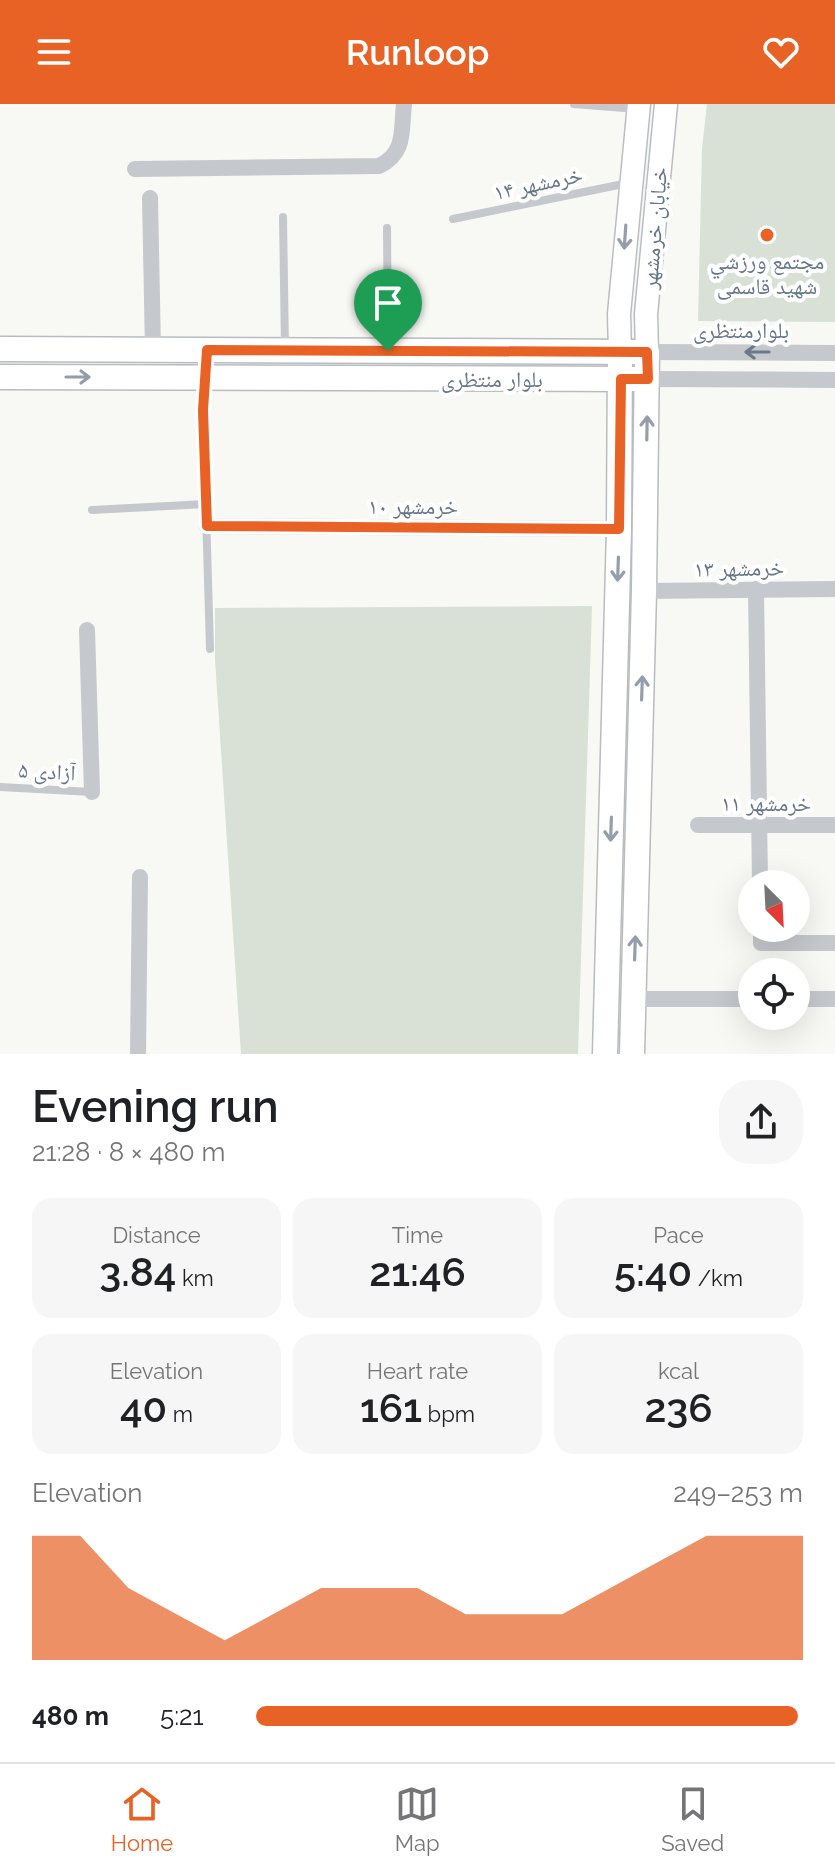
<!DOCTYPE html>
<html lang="en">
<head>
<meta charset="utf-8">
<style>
	:root { --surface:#fff; --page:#f6f6f6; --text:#202124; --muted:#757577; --line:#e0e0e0; --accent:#e86225 }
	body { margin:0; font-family:Raleway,"Noto Naskh Arabic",sans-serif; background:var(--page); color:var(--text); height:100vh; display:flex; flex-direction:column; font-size:30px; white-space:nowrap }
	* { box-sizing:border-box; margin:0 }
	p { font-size:26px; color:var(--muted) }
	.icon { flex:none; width:44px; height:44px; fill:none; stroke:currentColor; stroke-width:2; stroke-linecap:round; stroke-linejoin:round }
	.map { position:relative; height:950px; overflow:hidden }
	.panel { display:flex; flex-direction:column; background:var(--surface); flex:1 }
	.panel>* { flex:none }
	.needle { width:52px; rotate:156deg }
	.buttons { position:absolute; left:738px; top:766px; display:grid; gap:16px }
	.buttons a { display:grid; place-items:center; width:72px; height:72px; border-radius:50%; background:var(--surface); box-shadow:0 8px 32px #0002; font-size:40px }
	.pin { position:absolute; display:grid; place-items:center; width:68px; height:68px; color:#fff; margin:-82px -34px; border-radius:50% 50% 50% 0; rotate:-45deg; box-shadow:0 0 8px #0007 }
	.pin .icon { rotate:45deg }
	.round { display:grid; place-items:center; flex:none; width:84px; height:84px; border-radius:32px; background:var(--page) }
	.headline { display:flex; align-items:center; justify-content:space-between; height:136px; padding:0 32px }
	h1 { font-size:44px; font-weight:600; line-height:60px }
	.figures { display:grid; grid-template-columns:repeat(3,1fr); gap:12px; height:136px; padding:8px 32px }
	.figures div { display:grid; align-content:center; border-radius:20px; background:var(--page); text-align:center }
	.figures b { font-size:40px; font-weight:600 }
	.figures small { font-size:22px; font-weight:400 }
	.figures p { font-size:22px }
	.chart { height:224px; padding:16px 32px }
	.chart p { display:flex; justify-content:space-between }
	.chart svg { width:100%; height:144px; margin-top:8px; fill:var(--accent); opacity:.7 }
	ul { padding:0 32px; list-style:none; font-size:26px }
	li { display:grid; grid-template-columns:128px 96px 1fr; align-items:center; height:60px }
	li i { height:20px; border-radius:10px; background:var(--accent) }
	header { display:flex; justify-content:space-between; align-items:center; height:104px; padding:0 32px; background:var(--accent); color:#fff; font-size:36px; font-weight:600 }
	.tabs { display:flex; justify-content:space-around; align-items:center; height:112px; border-top:2px solid var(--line); background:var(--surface); font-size:22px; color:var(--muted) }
	.tabs a { display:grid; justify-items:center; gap:4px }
	.tabs .on { color:var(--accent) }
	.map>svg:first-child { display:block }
</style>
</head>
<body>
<header><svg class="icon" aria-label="menu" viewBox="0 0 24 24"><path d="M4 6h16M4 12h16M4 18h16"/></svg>Runloop<svg class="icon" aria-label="heart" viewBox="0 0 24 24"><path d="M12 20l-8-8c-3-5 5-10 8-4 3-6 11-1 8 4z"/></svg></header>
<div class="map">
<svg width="835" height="950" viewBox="0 0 835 950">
	<rect width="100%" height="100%" fill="#f8f8f5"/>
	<g fill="#d9e0d6">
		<path d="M707 0H835V218L698 217 702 45Z"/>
		<path d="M592 502 578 950H241L215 555V504Z"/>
	</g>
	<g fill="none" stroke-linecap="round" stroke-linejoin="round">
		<defs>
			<g id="secondary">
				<path d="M620 247 619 210 639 0"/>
				<path d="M647 248 646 210 666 0"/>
			</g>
			<g id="primary">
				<path d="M0 245 647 248 644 487 632 950"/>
				<path d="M0 273 634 275"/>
				<path d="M605 950 619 425 620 247"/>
			</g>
		</defs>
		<use href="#secondary" stroke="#babec3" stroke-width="25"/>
		<use href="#primary" stroke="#b8bcc0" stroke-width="27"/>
		<g stroke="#c5c8cc" stroke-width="8">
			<path d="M574 0 637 5"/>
			<path d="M283 113 285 244"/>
			<path d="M453 115 628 79"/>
			<path d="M387 124 388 242"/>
			<path d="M206 278 203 306 210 545"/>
			<path d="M92 406 206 400"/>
			<path d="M0 683 92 688"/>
		</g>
		<g stroke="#c5c8cc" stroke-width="16">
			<path d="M135 65 379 62C406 49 401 27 404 0"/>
			<path d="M150 94 153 246"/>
			<path d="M647 248 835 249"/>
			<path d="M648 275 835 276"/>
			<path d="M207 422 619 425"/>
			<path d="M756 485 760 780"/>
			<path d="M644 487 835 485"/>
			<path d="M87 526 92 688"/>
			<path d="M698 721H835"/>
			<path d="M761 824V839H835"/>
			<path d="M633 895H752"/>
			<path d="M796 895H835"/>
			<path d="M138 950 140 773"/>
		</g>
		<use href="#secondary" stroke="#fff" stroke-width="22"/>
		<use href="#primary" stroke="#fff" stroke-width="24"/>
	</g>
	<defs><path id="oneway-shaft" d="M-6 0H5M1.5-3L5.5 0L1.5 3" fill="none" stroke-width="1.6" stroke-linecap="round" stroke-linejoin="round" transform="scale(2)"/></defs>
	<g stroke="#949eab">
		<use href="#oneway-shaft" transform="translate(625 133) rotate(94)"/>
		<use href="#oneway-shaft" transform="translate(78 273)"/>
		<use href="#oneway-shaft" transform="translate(647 324) rotate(-89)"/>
		<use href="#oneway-shaft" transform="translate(618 465) rotate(92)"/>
		<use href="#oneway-shaft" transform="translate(642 584) rotate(-88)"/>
		<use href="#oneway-shaft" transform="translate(611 725) rotate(92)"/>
		<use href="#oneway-shaft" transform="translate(635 844) rotate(-88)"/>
	</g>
	<use stroke="#6b798a" href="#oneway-shaft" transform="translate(757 248) rotate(-180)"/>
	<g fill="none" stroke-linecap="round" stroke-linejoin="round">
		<defs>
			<path id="route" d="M207 246 647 248 648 275H621L619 425 207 422 203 306Z"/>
		</defs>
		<use href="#route" stroke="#fff" stroke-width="16"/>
		<use href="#route" stroke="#e86225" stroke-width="10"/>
	</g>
	<circle fill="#e86225" stroke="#fff" stroke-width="3" cx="767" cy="131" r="8"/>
	<g text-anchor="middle" stroke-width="8" stroke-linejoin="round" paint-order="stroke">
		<g font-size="22" fill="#667587" stroke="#fff">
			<text transform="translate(538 79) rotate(-12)" y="8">خرمشهر ۱۴</text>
			<text transform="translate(654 124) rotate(-85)" y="8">خیابان خرمشهر</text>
			<text x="741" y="234">بلوارمنتظری</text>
			<text x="492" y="283">بلوار منتظری</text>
			<text x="413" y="410">خرمشهر ۱۰</text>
			<text transform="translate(739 464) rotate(-1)" y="8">خرمشهر ۱۳</text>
			<text transform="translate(47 667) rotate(3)" y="8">آزادی ۵</text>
			<text x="766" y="707">خرمشهر ۱۱</text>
		</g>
		<g font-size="22" fill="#667587" stroke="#fff">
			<text x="767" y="165">مجتمع ورزشي<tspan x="767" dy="25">شهید قاسمی</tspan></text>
		</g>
	</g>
</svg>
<div class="buttons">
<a><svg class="needle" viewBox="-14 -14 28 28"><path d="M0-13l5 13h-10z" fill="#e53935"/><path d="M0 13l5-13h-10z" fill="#757577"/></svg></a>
<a><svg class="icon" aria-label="locate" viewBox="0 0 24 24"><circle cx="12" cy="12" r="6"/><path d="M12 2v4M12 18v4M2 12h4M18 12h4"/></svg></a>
</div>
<div class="pin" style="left:388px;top:247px;background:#1e9e55"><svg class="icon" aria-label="arrive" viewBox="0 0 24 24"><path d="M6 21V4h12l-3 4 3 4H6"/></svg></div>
</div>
<section class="panel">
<div class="headline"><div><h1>Evening run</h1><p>21:28 · 8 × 480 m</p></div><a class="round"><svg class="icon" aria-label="share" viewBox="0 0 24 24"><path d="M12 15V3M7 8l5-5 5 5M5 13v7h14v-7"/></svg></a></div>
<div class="figures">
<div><p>Distance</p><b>3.84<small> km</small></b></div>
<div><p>Time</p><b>21:46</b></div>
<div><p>Pace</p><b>5:40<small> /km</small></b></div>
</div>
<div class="figures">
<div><p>Elevation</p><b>40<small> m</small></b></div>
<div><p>Heart rate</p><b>161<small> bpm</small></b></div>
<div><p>kcal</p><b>236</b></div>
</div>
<div class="chart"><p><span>Elevation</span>249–253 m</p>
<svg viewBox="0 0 160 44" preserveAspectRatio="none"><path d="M0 44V6L10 6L20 22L30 30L40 38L50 30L60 22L70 22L80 22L90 30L100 30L110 30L120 22L130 14L140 6L150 6L160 6V44z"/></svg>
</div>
<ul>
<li><b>480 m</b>5:21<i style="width:99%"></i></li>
</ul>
</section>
<nav class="tabs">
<a class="on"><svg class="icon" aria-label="home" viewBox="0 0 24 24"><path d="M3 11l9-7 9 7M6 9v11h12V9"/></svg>Home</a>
<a><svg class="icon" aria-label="map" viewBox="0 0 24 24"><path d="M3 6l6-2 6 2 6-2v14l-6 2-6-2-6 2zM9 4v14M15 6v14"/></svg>Map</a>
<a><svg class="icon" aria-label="saved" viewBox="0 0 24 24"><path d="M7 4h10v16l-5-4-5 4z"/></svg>Saved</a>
</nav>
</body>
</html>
